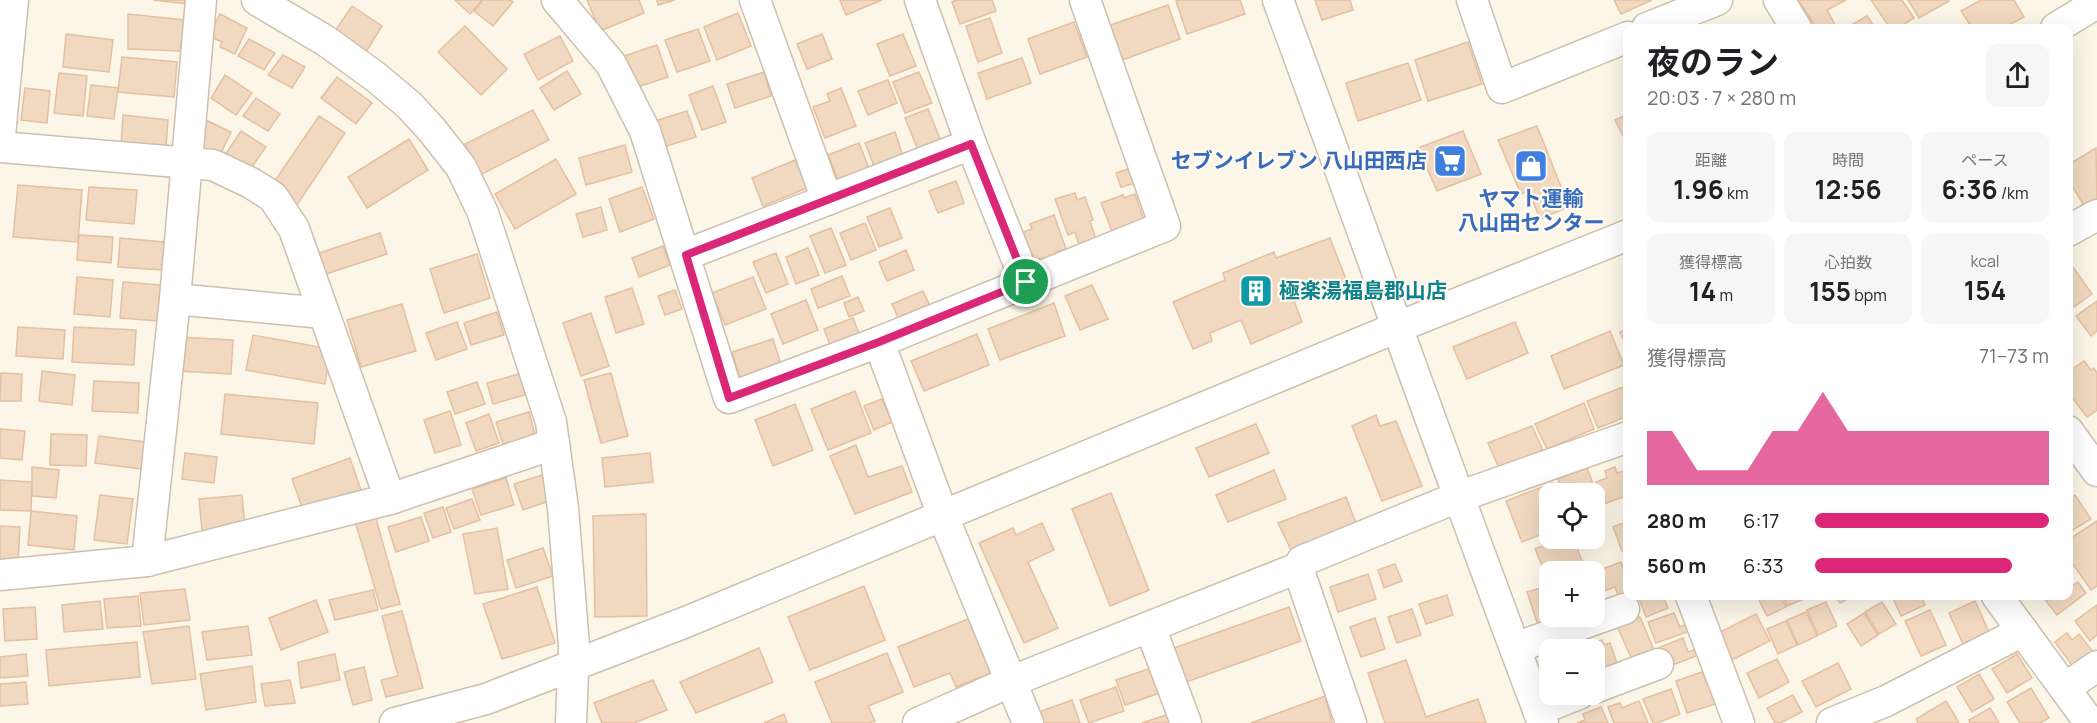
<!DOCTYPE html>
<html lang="ja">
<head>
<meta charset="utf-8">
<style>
	:root { --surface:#fff; --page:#f6f6f6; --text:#202124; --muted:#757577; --accent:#db2777 }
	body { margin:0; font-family:Manrope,"Noto Sans JP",sans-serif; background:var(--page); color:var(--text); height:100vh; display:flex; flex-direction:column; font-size:22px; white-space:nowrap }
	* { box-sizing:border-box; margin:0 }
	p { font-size:20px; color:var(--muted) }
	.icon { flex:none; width:33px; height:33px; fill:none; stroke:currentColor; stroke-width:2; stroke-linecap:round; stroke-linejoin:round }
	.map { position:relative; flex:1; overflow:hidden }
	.drawer { position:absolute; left:1623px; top:24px; width:450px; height:576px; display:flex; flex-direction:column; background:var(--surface); border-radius:12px; box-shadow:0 6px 24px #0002 }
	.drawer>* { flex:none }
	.controls { position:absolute; left:1539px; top:483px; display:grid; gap:12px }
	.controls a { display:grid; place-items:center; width:66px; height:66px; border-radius:12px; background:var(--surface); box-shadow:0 6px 24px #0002; font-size:30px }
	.pin { position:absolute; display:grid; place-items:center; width:51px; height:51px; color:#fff; margin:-26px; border:3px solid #fff; border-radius:50%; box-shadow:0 2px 6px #0007 }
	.round { display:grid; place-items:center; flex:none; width:63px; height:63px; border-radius:12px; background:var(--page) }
	.summary { display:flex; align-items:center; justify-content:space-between; height:102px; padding:0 24px }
	h1 { font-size:33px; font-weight:700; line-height:45px }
	.stats { display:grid; grid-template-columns:repeat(3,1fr); gap:9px; height:102px; padding:6px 24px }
	.stats div { display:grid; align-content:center; border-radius:12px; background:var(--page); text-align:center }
	.stats b { font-size:26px; font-weight:700 }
	.stats small { font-size:16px; font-weight:400 }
	.stats p { font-size:16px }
	.chart { height:168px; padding:12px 24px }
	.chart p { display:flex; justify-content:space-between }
	.chart svg { width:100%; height:108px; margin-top:6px; fill:var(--accent); opacity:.7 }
	ul { padding:0 24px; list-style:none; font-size:20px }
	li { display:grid; grid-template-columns:96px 72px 1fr; align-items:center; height:45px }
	li i { height:15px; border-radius:8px; background:var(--accent) }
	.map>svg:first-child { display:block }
</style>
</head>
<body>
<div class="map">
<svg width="2097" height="723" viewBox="0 0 2097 723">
	<rect width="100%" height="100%" fill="#fcf6e8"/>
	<g fill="#f1d8c0" stroke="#e4c0a1" stroke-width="1.5">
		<path d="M153 0H189L188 4Z"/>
		<path d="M455 0H482L470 14Z"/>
		<path d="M483 0H510L513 2 493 26 474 11Z"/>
		<path d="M587 0H639L644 13 600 31Z"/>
		<path d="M657 0H675L658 5Z"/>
		<path d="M840 0H882L846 15Z"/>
		<path d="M956 0H992L996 11 960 24 952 2Z"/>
		<path d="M1179 0H1240L1245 14 1187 34 1176 1Z"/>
		<path d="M1315 0H1350L1353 10 1322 20Z"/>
		<path d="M1614 0H1652L1621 14Z"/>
		<path d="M1799 0H1846L1827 10 1835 25 1829 28H1816Z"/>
		<path d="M1871 0H1902L1914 18 1898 28H1890Z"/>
		<path d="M1908 0H1948L1949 1 1919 18Z"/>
		<path d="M1981 0H2014L2024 17 2003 28H1972L1961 11Z"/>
		<path d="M1168 5 1180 39 1117 62 1105 27Z"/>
		<path d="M352 6 382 26 366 52 335 31Z"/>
		<path d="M738 13 751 46 717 60 704 27Z"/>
		<path d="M128 14 185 20 180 51 128 49Z"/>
		<path d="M220 14 247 28 235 54 220 47 222 42 209 36Z"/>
		<path d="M1867 16 1875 28H1846Z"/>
		<path d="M990 18 1002 53 978 62 966 26Z"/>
		<path d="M1074 22 1087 57 1040 74 1028 39Z"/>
		<path d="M465 26 507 69 481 95 438 52Z"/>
		<path d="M698 29 710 61 677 72 665 40Z"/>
		<path d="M66 34 113 40 109 72 63 67Z"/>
		<path d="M822 34 832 59 807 69 797 44Z"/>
		<path d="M903 34 916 66 890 76 877 44Z"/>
		<path d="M560 36 573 61 538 80 524 54Z"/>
		<path d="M249 39 275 53 264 70 238 56Z"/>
		<path d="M1468 42 1482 84 1428 101 1415 60Z"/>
		<path d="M657 45 668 77 635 88 624 56Z"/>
		<path d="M283 55 305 67 292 88 268 75Z"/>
		<path d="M122 57 177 62 174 97 118 92Z"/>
		<path d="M1022 58 1031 83 987 99 978 73Z"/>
		<path d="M1408 63 1421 100 1358 121 1346 83Z"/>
		<path d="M567 71 581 94 554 110 540 88Z"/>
		<path d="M764 72 771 96 735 108 727 84Z"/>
		<path d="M919 72 932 103 905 113 893 82Z"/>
		<path d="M59 73 87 76 83 116 54 113Z"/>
		<path d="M225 75 252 93 236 115 211 98Z"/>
		<path d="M337 77 372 103 356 124 321 98Z"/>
		<path d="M888 80 897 103 868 115 858 91Z"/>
		<path d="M91 85 118 88 114 119 87 116Z"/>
		<path d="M713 86 726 122 702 130 689 95Z"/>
		<path d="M25 88 50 91 47 123 21 120Z"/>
		<path d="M841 88 856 126 825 138 813 107 830 101 827 94Z"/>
		<path d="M256 98 280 114 268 131 243 116Z"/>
		<path d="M928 109 941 141 918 150 905 118Z"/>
		<path d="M533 110 549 140 480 175 465 144Z"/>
		<path d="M687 111 696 137 663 147 655 121Z"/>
		<path d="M1628 114V145L1615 120Z"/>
		<path d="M123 115 168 120 166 148 121 144Z"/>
		<path d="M319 116 345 133 297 205 270 188Z"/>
		<path d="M206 120 231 132 219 157 194 145Z"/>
		<path d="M1537 126 1569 207 1540 219 1529 191 1521 194 1498 140Z"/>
		<path d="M241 131 266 147 249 171 225 155Z"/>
		<path d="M1463 131 1481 174 1437 191 1418 148Z"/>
		<path d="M895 132 903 156 874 166 865 143Z"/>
		<path d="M409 139 428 170 367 208 348 177Z"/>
		<path d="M859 143 869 168 838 180 828 155Z"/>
		<path d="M625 145 632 172 586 185 579 158Z"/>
		<path d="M2096 148 2097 205 2087 211 2068 179V165Z"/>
		<path d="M556 159 576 194 515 229 495 194Z"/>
		<path d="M795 160 807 188 763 206 752 178Z"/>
		<path d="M1131 168 1136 183 1121 187 1116 173Z"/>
		<path d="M956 181 964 203 938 213 929 191Z"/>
		<path d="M18 185 82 190 78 242 13 237Z"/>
		<path d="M89 187 137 190 134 224 86 220Z"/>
		<path d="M642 187 654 219 620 232 609 199Z"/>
		<path d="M1075 193 1077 200 1085 197 1093 220 1090 221 1097 242 1080 247 1075 232 1068 235 1055 199Z"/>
		<path d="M1135 194 1144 220 1112 231 1101 203 1123 195 1124 198Z"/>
		<path d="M601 207 607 230 583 237 576 214Z"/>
		<path d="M890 208 902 238 879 247 867 217Z"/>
		<path d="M1054 215 1066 249 1055 252 1056 255 1032 263 1021 233 1032 229 1030 224Z"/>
		<path d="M865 223 876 250 851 260 840 233Z"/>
		<path d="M831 228 846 265 825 273 810 236Z"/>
		<path d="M380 233 387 254 326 274 319 253Z"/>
		<path d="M79 235 113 237 111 263 77 260Z"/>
		<path d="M120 238 164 242 162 270 118 267Z"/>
		<path d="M1330 238 1349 287 1330 294 1326 285 1293 298 1302 322 1251 344 1241 320 1210 333 1212 341 1193 349 1173 302 1225 280 1223 273 1274 252 1276 258Z"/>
		<path d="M663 246 670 265 639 277 632 258Z"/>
		<path d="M808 248 819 275 796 284 786 257Z"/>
		<path d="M906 250 914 270 887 281 879 262Z"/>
		<path d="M776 253 788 284 766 293 753 262Z"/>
		<path d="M477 254 490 298 444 313 430 269Z"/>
		<path d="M2068 260 2092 294 2068 311Z"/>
		<path d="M842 276 850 296 818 308 811 289Z"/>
		<path d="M77 277 113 280 110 317 74 314Z"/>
		<path d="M753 277 766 309 725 325 712 293Z"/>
		<path d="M123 282 161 285 158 321 120 318Z"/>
		<path d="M1092 285 1108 319 1080 330 1065 296Z"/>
		<path d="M632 288 644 324 616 333 605 297Z"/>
		<path d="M675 290 682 309 665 315 658 296Z"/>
		<path d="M923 291 931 308 900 322 892 304Z"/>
		<path d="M858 297 864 311 849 317 844 303Z"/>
		<path d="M806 300 818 330 783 344 771 314Z"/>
		<path d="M2097 301V331L2091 336 2076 316Z"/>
		<path d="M1054 303 1065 336 1000 360 988 329Z"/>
		<path d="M402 304 416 351 361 367 347 320Z"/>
		<path d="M497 312 504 335 471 345 464 323Z"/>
		<path d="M591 313 609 366 581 376 563 323Z"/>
		<path d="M853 318 861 338 832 350 824 329Z"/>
		<path d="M457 322 467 349 436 360 426 333Z"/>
		<path d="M1515 322 1528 353 1467 379 1453 347Z"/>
		<path d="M18 327 65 330 63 359 16 356Z"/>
		<path d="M74 327 136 330 134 365 72 362Z"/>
		<path d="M1628 328V350L1620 332Z"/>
		<path d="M1610 331 1624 365 1564 389 1551 356Z"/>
		<path d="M977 334 989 365 924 391 911 361Z"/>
		<path d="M253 335 331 349 325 384 246 370Z"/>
		<path d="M179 337 233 340 231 374 177 371Z"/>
		<path d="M773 339 782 368 741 381 732 352Z"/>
		<path d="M2084 361 2091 370 2094 368 2097 373V410L2087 417 2068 392V372Z"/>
		<path d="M42 371 75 375 72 405 39 401Z"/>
		<path d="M1 373 22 374 21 401H0Z"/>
		<path d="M522 373 528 394 493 404 487 383Z"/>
		<path d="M611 373 628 436 601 443 584 380Z"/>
		<path d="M94 381 139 383 138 413 92 411Z"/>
		<path d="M477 382 485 404 455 414 447 392Z"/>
		<path d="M1628 385V416L1598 428 1587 401Z"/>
		<path d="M855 391 871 433 828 450 811 409Z"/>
		<path d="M225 394 318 403 314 444 221 434Z"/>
		<path d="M882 399 892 422 874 430 864 406Z"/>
		<path d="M1584 403 1594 429 1547 449 1535 424Z"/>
		<path d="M795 404 813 450 773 466 755 420Z"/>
		<path d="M450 411 461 445 435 453 424 420Z"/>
		<path d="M529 412 536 439 504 448 496 422Z"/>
		<path d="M489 414 499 443 476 451 466 423Z"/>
		<path d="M1376 415 1380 426 1396 421 1422 486 1382 501 1352 426Z"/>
		<path d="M1256 424 1269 453 1209 477 1196 448Z"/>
		<path d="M1532 426 1543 450 1499 468 1488 443Z"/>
		<path d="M0 429 25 431 22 460 0 458Z"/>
		<path d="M51 434 87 435 86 466 50 465Z"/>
		<path d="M99 436 145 442 141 469 95 463Z"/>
		<path d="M856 445 868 477 902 466 912 492 855 514 830 456Z"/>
		<path d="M185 453 217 457 214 483 182 479Z"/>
		<path d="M650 453 653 482 605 487 602 458Z"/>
		<path d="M350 458 363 496 305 516 292 479Z"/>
		<path d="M32 467 59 470 56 498 32 496Z"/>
		<path d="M1615 467 1617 473 1628 470V495L1604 504 1596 482 1607 478 1605 471Z"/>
		<path d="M1587 468 1600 502 1594 505V494H1564L1558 479Z"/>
		<path d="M1274 470 1286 499 1228 522 1216 495Z"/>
		<path d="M542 475 552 500 523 510 514 484Z"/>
		<path d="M506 478 514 505 481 515 472 489Z"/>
		<path d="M0 480 32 482 31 511 0 510Z"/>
		<path d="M1552 483 1556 494H1550V531L1522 542 1506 501Z"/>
		<path d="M1111 493 1149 590 1110 606 1072 509Z"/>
		<path d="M100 495 133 499 127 544 94 540Z"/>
		<path d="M242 495 245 527 202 531 199 499Z"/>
		<path d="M2075 495 2091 519 2068 533V500Z"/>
		<path d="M1346 497 1358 528 1293 554 1278 523Z"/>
		<path d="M472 499 480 520 454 529 446 508Z"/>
		<path d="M443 507 451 532 433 538 424 513Z"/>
		<path d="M31 511 77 516 74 550 28 545Z"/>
		<path d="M646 514 647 616 595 617 593 516Z"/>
		<path d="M375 515 400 604 381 609 355 521Z"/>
		<path d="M421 517 429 541 396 552 388 527Z"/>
		<path d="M2097 521V586L2091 590 2068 557V540Z"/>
		<path d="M1626 522 1628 549 1622 551 1613 527Z"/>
		<path d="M1042 523 1054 550 1028 562 1058 628 1024 643 979 543 1013 528 1016 535Z"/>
		<path d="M0 526 20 527 18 563 0 562Z"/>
		<path d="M497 528 508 589 475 594 463 534Z"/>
		<path d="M1563 538H1573L1584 566 1571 572H1550V580H1548L1535 549Z"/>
		<path d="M543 548 553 576 516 588 507 560Z"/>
		<path d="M1621 562 1628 579V596H1632L1620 600 1615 587 1604 591 1597 571Z"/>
		<path d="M1395 564 1402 581 1384 588 1378 570Z"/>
		<path d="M1368 574 1376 599 1338 612 1330 587Z"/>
		<path d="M2078 582 2086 593 2057 615 2046 601 2054 596H2068V589Z"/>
		<path d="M1550 585V616H1562L1538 625 1527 592Z"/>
		<path d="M864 586 885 640 810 670 788 617Z"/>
		<path d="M537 587 555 643 502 659 483 604Z"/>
		<path d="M185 589 190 620 144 625 140 593Z"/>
		<path d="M373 590 378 610 335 620 329 600Z"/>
		<path d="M1447 595 1453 615 1426 624 1419 604Z"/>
		<path d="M138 596 141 626 107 628 104 599Z"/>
		<path d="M1638 596H1663L1668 608 1646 617Z"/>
		<path d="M1757 596H1780L1786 607 1767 616Z"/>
		<path d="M1783 596H1805L1806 598 1787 606Z"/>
		<path d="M1835 596H1853L1840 603Z"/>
		<path d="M1892 596H1921L1925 605 1901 616Z"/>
		<path d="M316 600 328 632 281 650 269 618Z"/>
		<path d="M100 601 103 629 64 632 62 605Z"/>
		<path d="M1975 601 1989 632 1963 644 1949 613Z"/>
		<path d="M1826 602 1837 626 1818 635 1807 610Z"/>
		<path d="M1882 602 1896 624 1879 634 1865 612Z"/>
		<path d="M2097 605V635L2090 641 2075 621Z"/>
		<path d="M35 607 37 639 5 641 3 609Z"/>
		<path d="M1289 607 1301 641 1186 682 1174 648Z"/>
		<path d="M1412 609 1421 635 1397 643 1388 617Z"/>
		<path d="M1930 610 1946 645 1921 656 1905 621Z"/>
		<path d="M402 611 423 688 386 697 381 680 398 676 382 616Z"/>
		<path d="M1806 612 1817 636 1798 645 1787 620Z"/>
		<path d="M1674 613 1680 627 1689 623 1692 630 1656 643 1648 622Z"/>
		<path d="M1864 613 1878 635 1861 646 1847 624Z"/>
		<path d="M1756 614 1770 641 1732 660 1718 633Z"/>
		<path d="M973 617 994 672 956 687 950 673 914 687 898 647Z"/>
		<path d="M1640 617 1654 650 1633 662 1617 626Z"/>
		<path d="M1375 618 1385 649 1361 657 1350 627Z"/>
		<path d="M1786 621 1797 645 1778 654 1767 629Z"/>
		<path d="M189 626 196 679 152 684 143 632Z"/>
		<path d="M248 626 252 655 207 660 202 632Z"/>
		<path d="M2067 633 2072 640 2079 634 2094 653 2074 668 2055 642Z"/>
		<path d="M1683 638 1688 652 1699 648 1701 654 1665 668 1658 648Z"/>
		<path d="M1602 640 1604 645 1610 643 1618 666 1594 675V650H1591L1589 645Z"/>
		<path d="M137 642 140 677 49 686 46 650Z"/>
		<path d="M759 648 773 682 696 713 680 682Z"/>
		<path d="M887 653 903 692 868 706 875 721 869 723H832L815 682Z"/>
		<path d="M26 654 28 676 0 678V657Z"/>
		<path d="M335 654 340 680 301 688 298 662Z"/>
		<path d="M2017 654 2032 678 2007 693 1992 669Z"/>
		<path d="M1777 659 1789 682 1759 698 1747 673Z"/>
		<path d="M1406 660 1426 717 1478 699 1486 723H1385L1368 673Z"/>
		<path d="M1838 663 1851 689 1816 707 1802 681Z"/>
		<path d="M252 666 256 702 206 710 200 674Z"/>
		<path d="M364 667 372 700 353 705 344 672Z"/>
		<path d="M1154 667 1163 692 1125 705 1116 680Z"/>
		<path d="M1702 672 1707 684 1711 683 1718 703 1687 713 1676 681Z"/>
		<path d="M1979 674 1994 699 1972 712 1957 687Z"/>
		<path d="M290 680 295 703 265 706 261 684Z"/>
		<path d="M653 680 667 710 634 723H602L594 703Z"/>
		<path d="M26 682 28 704 0 706V684Z"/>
		<path d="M1116 687 1124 711 1089 723 1080 700Z"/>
		<path d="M2031 688 2049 718 2040 723H2020L2007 702Z"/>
		<path d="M1671 689 1680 714 1657 723H1653L1643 699Z"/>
		<path d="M1793 695 1802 712 1780 723H1775L1767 708Z"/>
		<path d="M1325 696 1332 723H1251Z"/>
		<path d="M1072 700 1080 723H1043L1039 712Z"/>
		<path d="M1639 701 1648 723H1614L1608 707 1620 703 1622 708Z"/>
		<path d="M1946 701 1959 723H1918L1916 719Z"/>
		<path d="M1601 707 1608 723H1577L1585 720 1583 714Z"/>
		<path d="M1990 708 1999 723H1970L1969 720Z"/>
		<path d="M784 714 787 723H764Z"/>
		<path d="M1169 714 1172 723H1142Z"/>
	</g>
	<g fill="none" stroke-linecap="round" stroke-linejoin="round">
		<defs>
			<g id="minor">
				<path d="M257 0 326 41 377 78 409 105 432 130 461 167 483 213 551 422 563 508 574 646 571 723"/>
				<path d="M557 0 611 64 645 131 729 398 879 342 1165 226 1085 0"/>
				<path d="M755 0 827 200"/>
				<path d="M920 0 971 144 1026 282"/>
				<path d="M1278 0C1367 241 1452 483 1543 723"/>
				<path d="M1472 0 1502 88 1628 37"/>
				<path d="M1779 0 1796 28"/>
				<path d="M1647 28 1717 0"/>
				<path d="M2056 28 2097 3"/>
				<path d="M0 135 13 0"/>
				<path d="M0 147 213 165 251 183 273 197 294 229 390 499"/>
				<path d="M2068 231 2097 215"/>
				<path d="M685 255 971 144"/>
				<path d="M175 299 323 313"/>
				<path d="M879 342 943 516 1028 723"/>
				<path d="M2068 431 2097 471"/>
				<path d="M147 561 175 299 201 0"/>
				<path d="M1298 568 1302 561 1458 497 1628 437"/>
				<path d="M0 575 147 561 390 499 554 444"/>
				<path d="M1691 596 1739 723"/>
				<path d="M1997 596 2090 723"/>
				<path d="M1150 627 1186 723"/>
				<path d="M1515 648 1624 609"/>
				<path d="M1594 688 1658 664"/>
				<path d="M2065 688 2097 666"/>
				<path d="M1538 710 1579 694"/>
				<path d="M395 723 486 699 686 622 1398 327 1628 235"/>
				<path d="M918 723 1012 681 1298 568 1351 723"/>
				<path d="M1832 723 1886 701 2023 631"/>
			</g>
		</defs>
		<use href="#minor" stroke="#cebfae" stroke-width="33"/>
		<use href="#minor" stroke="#fff" stroke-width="30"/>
	</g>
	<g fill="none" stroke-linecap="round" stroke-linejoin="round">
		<defs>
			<path id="route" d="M971 144 1026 282 879 342 729 398 686 255Z"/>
		</defs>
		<use href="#route" stroke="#fff" stroke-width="12"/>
		<use href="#route" stroke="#db2777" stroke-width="8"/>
	</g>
	<defs>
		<symbol id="supermarket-square" viewBox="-11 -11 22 22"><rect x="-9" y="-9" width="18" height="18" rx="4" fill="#3f7fe0" stroke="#fffaef"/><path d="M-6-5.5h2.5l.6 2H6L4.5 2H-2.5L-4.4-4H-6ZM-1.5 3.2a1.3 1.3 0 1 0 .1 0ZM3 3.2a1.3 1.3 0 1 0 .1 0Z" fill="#fff"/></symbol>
		<symbol id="shop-square" viewBox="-11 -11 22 22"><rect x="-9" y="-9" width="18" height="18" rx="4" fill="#3f7fe0" stroke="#fffaef"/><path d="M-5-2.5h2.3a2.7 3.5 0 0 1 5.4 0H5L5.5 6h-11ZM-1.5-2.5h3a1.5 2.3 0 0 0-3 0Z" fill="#fff"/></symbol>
		<symbol id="building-square" viewBox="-11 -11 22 22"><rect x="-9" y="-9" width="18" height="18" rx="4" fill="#0f9aa8" stroke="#fffaef"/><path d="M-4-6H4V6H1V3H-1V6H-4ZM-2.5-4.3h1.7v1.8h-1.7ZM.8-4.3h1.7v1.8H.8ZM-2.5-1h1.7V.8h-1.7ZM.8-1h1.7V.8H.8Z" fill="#fff"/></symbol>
	</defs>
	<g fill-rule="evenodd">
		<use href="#supermarket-square" x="1431" y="142" width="38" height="38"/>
		<use href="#shop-square" x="1512" y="147" width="38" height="38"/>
		<use href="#building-square" x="1237" y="272" width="38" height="38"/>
	</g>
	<g text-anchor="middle" stroke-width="4.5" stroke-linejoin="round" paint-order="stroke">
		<g font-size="21" font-weight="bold" fill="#366cbe" stroke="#fffaef" text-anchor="end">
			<text x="1427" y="168">セブンイレブン 八山田西店</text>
			<text x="1531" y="206" text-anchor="middle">ヤマト運輸<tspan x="1531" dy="24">八山田センター</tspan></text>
		</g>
		<g font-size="21" font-weight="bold" fill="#0d838f" stroke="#fffaef" text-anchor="start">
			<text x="1279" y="298">極楽湯福島郡山店</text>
		</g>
	</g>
</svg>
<div class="controls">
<a><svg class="icon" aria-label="locate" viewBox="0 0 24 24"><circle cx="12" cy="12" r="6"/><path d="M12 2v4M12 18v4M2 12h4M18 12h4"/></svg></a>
<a>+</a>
<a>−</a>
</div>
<div class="pin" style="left:1026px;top:282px;background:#1e9e55"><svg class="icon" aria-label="arrive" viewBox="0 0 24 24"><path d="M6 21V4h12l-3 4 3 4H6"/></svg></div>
<section class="drawer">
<div class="summary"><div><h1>夜のラン</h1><p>20:03 · 7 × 280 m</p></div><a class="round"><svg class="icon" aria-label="share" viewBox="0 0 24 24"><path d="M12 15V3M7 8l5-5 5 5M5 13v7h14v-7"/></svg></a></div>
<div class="stats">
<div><p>距離</p><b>1.96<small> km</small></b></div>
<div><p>時間</p><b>12:56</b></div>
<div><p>ペース</p><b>6:36<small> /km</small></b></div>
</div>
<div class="stats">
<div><p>獲得標高</p><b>14<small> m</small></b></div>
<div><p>心拍数</p><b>155<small> bpm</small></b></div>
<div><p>kcal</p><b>154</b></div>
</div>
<div class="chart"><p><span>獲得標高</span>71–73 m</p>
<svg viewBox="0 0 160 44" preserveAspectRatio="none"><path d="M0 44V22L10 22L20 38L30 38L40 38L50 22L60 22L70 6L80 22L90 22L100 22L110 22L120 22L130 22L140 22L150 22L160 22V44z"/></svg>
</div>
<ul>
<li><b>280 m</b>6:17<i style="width:100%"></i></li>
<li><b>560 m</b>6:33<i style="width:84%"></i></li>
</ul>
</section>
</div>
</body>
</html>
